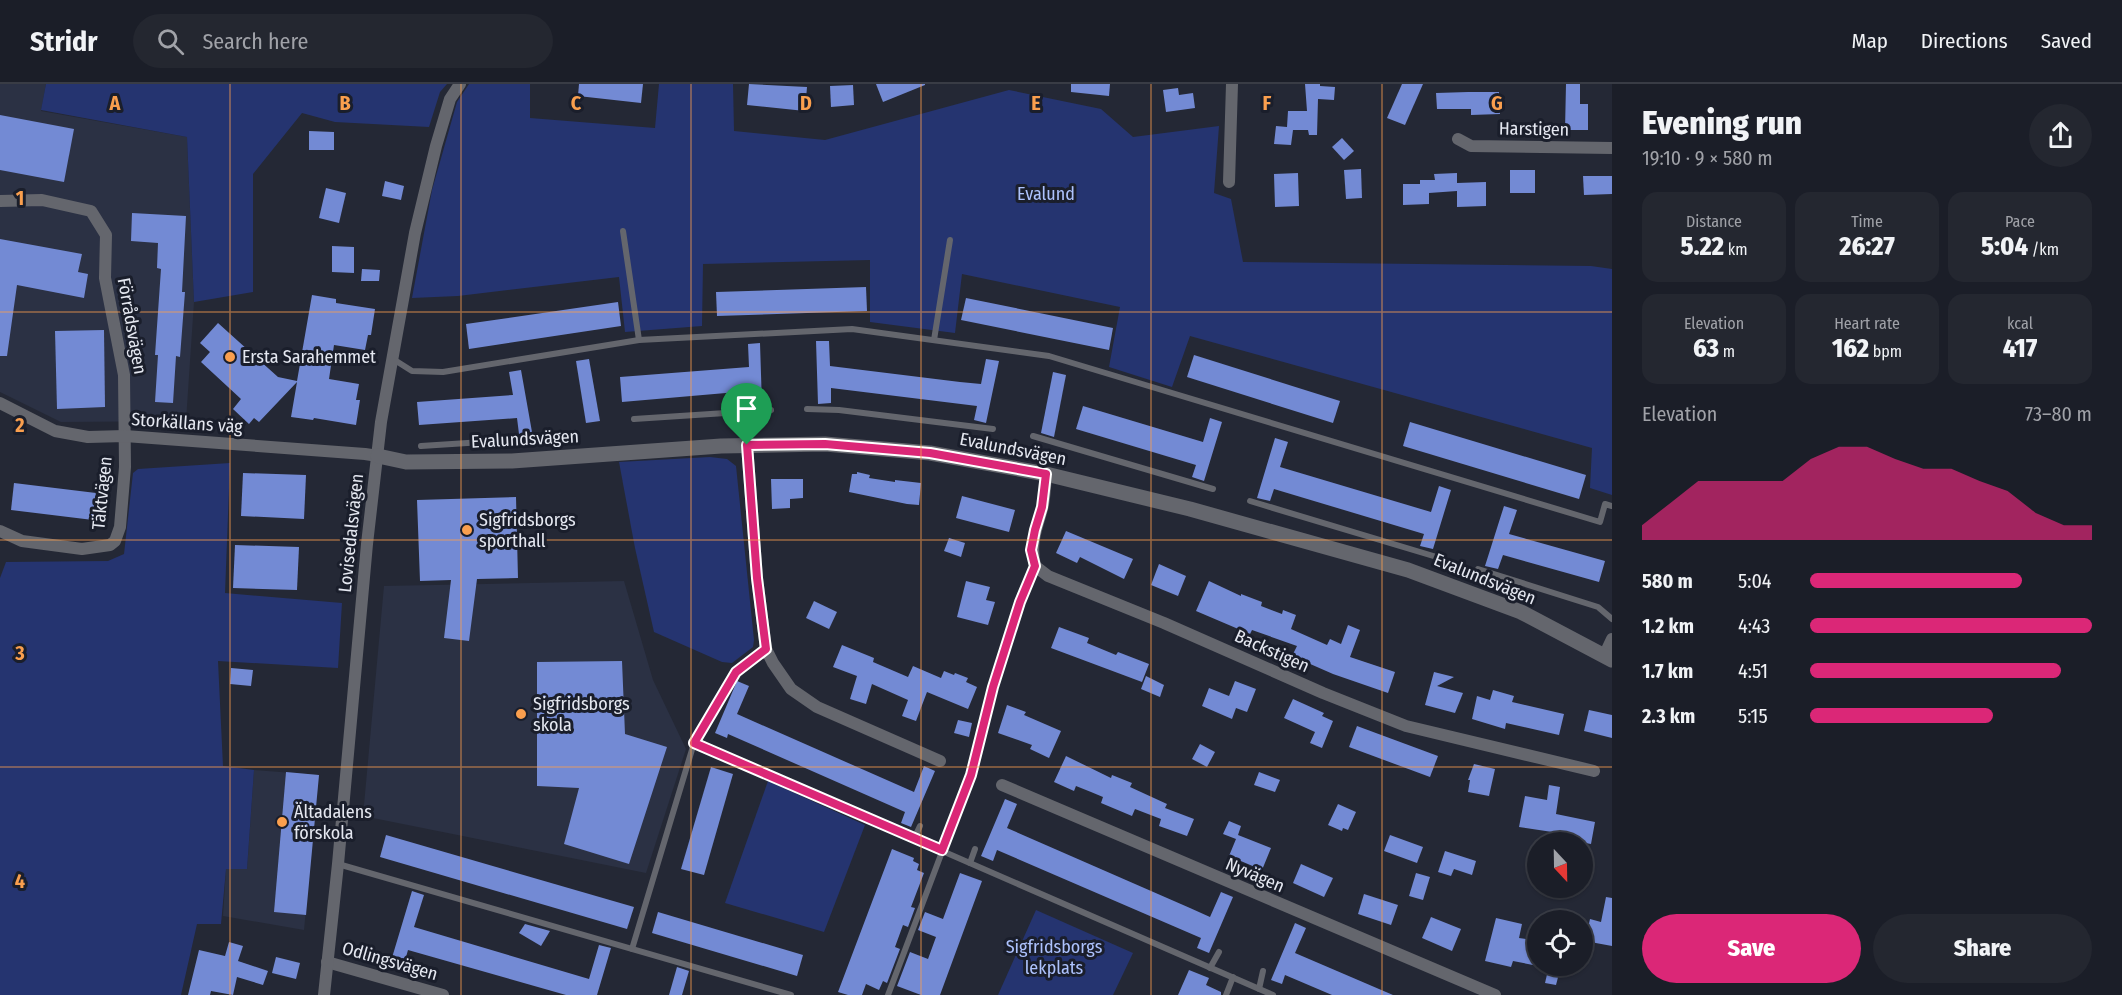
<!DOCTYPE html>
<html lang="en">
<head>
<meta charset="utf-8">
<style>
	:root { --surface:#1b1e28; --page:#242730; --text:#f1f3f6; --muted:#a0a2a8; --line:#393c45; --accent:#db2777 }
	body { margin:0; font-family:"Fira Sans Condensed",sans-serif; background:var(--page); color:var(--text); height:100vh; display:flex; flex-direction:column; font-size:22px; white-space:nowrap }
	* { box-sizing:border-box; margin:0 }
	p { font-size:20px; color:var(--muted) }
	.icon { flex:none; width:33px; height:33px; fill:none; stroke:currentColor; stroke-width:2; stroke-linecap:round; stroke-linejoin:round }
	.map { position:relative; flex:1; overflow:hidden }
	.details { display:flex; flex-direction:column; background:var(--surface); width:510px }
	.details>* { flex:none }
	.needle { width:39px; rotate:158deg }
	.fabs { position:absolute; left:1527px; top:748px; display:grid; gap:12px }
	.fabs a { display:grid; place-items:center; width:66px; height:66px; border-radius:50%; background:var(--surface); box-shadow:0 2px 4px #0004,0 0 0 2px var(--line); font-size:30px }
	.pin { position:absolute; display:grid; place-items:center; width:51px; height:51px; color:#fff; margin:-62px -26px; border-radius:50% 50% 50% 0; rotate:-45deg; box-shadow:0 0 6px #0007 }
	.pin .icon { rotate:45deg }
	.round { display:grid; place-items:center; flex:none; width:63px; height:63px; border-radius:32px; background:var(--page) }
	.headline { display:flex; align-items:center; justify-content:space-between; height:102px; padding:0 30px }
	h1 { font-size:33px; font-weight:800; line-height:45px }
	.figures { display:grid; grid-template-columns:repeat(3,1fr); gap:9px; height:102px; padding:6px 30px }
	.figures div { display:grid; align-content:center; border-radius:15px; background:var(--page); text-align:center }
	.figures b { font-size:26px; font-weight:800 }
	.figures small { font-size:16px; font-weight:400 }
	.figures p { font-size:16px }
	.chart { height:168px; padding:12px 30px }
	.chart p { display:flex; justify-content:space-between }
	.chart svg { width:100%; height:108px; margin-top:6px; fill:var(--accent); opacity:.7 }
	.button { display:flex; gap:12px; margin-top:auto; padding:12px 30px }
	.button a { flex:1; height:69px; border-radius:36px; background:var(--accent); color:#fff; font-size:24px; font-weight:800; line-height:69px; text-align:center }
	.button a+a { background:var(--page); color:var(--text) }
	ul { padding:0 30px; list-style:none; font-size:20px }
	li { display:grid; grid-template-columns:96px 72px 1fr; align-items:center; height:45px }
	li i { height:15px; border-radius:8px; background:var(--accent) }
	header { display:flex; align-items:center; gap:36px; box-sizing:border-box; height:84px; padding:0 30px; background:var(--surface); border-bottom:2px solid var(--line) }
	header strong { font-size:28px }
	nav { display:flex; gap:33px; margin-inline-start:auto; font-size:21px }
	.search { width:420px; height:54px; background:var(--page); display:flex; align-items:center; gap:15px; box-sizing:border-box; padding:0 21px; border-radius:33px; color:var(--muted); font-size:22px }
	main { display:flex; flex:1; min-height:0 }
	.map>svg:first-child { display:block }
</style>
</head>
<body>
<header>
<strong>Stridr</strong>
<div class="search"><svg class="icon" aria-label="search" viewBox="0 0 24 24"><circle cx="10" cy="10" r="6"/><path d="M15 15l6 6"/></svg>Search here</div>
<nav><a>Map</a><a>Directions</a><a>Saved</a></nav>
</header>
<main>
<div class="map">
<svg width="1612" height="911" viewBox="0 0 1612 911">
	<rect width="100%" height="100%" fill="#242835"/>
	<g fill="#2b3144">
		<path d="M0 0H46L41 27 187 53 194 218 186 337 61 338 0 308Z"/>
		<path d="M624 497 653 596 686 665 646 789 363 732 384 502Z"/>
		<path d="M254 686 319 691 304 846 223 832 226 785H247Z"/>
	</g>
	<g fill="#253470">
		<path d="M46 0H447L440 8 429 43 335 38 302 29 253 90V208L194 218 187 53 41 26Z"/>
		<path d="M469 0H530V34L655 44 659 0H733L734 47 825 56 1009 6 1101 25 1133 53 1219 42 1214 109 1231 115 1243 178 1591 182 1612 185V411L1590 404 1592 364 1190 252 1172 303 1109 283 1120 223 962 190 955 249 870 238V176L703 180 702 242 625 248 619 193 458 212 412 214 432 106 457 18Z"/>
		<path d="M710 373 727 375 736 382 754 556 753 563 732 579 722 578 654 548 635 464 619 378Z"/>
		<path d="M230 379 225 509 342 519 338 584 218 577 223 682 254 686 247 785H226L221 840H197L181 911H0V494L6 478 108 477 124 470 133 389 138 385Z"/>
		<path d="M768 697 865 741 824 848 725 819Z"/>
		<path d="M1036 826 1133 869 1113 911H998Z"/>
	</g>
	<g fill="#738ad4">
		<path d="M579 0H643L641 19 578 12Z"/>
		<path d="M749 0 807 3 805 27 747 21Z"/>
		<path d="M876 0H925V1L883 18Z"/>
		<path d="M1071 0H1110L1109 12 1071 8Z"/>
		<path d="M1305 0H1320V2L1335 3 1334 16 1318 15 1317 51H1309L1308 46H1293L1291 61 1274 60 1276 42 1287 43 1288 27H1307Z"/>
		<path d="M1402 0H1423L1405 41 1387 34Z"/>
		<path d="M1566 0H1580V20H1588V46H1565Z"/>
		<path d="M853 1 854 21 831 23 830 2Z"/>
		<path d="M1178 4 1179 11 1193 9 1195 24 1166 28 1163 6Z"/>
		<path d="M1468 8H1499L1500 30 1471 31V25H1437L1436 9Z"/>
		<path d="M0 31 74 45 64 98 0 86Z"/>
		<path d="M309 47 334 48V66H309Z"/>
		<path d="M1342 54 1354 67 1344 76 1332 63Z"/>
		<path d="M1361 85 1362 114 1346 115 1344 86Z"/>
		<rect x="1510" y="86" width="25" height="23"/>
		<path d="M1298 89 1299 122 1275 123 1274 90Z"/>
		<path d="M1457 89V99L1486 98V122L1457 123V107L1429 109V120L1403 121V100H1420V96H1435L1434 90Z"/>
		<path d="M1583 92H1612V110L1584 111Z"/>
		<path d="M385 97 404 102 401 116 382 112Z"/>
		<path d="M326 104 346 109 339 139 319 134Z"/>
		<path d="M132 129 186 132 182 208H185L180 273 176 272 173 319 155 318 158 271H155L161 185 157 184 158 159 131 157Z"/>
		<path d="M0 155 82 170 78 188 88 190 84 214 17 201 7 272H0Z"/>
		<path d="M332 162 354 163V189L332 188Z"/>
		<path d="M362 185 380 186 379 197H361Z"/>
		<path d="M866 203 867 227 717 232 716 208Z"/>
		<path d="M312 211 336 215V219L375 225 371 251H368L365 266 334 261 329 295 359 300 356 316H360L356 341 314 334 313 336 291 333 297 298 259 338 254 334 249 340 233 325 241 315 201 278 210 268 200 259 218 239 278 293 297 297Z"/>
		<path d="M966 214 1113 244 1109 266 961 236Z"/>
		<path d="M618 218 621 242 469 265 466 240Z"/>
		<path d="M104 246 105 323 57 325 55 247Z"/>
		<path d="M816 257H829L830 282 960 298 981 300 986 275 999 277 986 339 974 336 977 322 831 304V319L818 320Z"/>
		<path d="M760 259 762 321 750 322 749 307 622 318 620 293 749 283 748 260Z"/>
		<path d="M1194 271 1340 317 1333 339 1187 293Z"/>
		<path d="M589 275 600 337 586 339 576 277Z"/>
		<path d="M521 286 532 348 519 350 517 334 419 341 417 318 513 311 509 288Z"/>
		<path d="M1053 288 1066 291 1054 353 1041 349Z"/>
		<path d="M1083 322 1203 358 1210 334 1222 338 1204 397 1192 393 1196 381 1076 345Z"/>
		<path d="M1410 338 1586 391 1579 415 1403 362Z"/>
		<path d="M1275 354 1288 358 1280 383 1431 428 1439 402 1451 406 1433 465 1420 462 1424 450 1274 405 1270 417 1257 414Z"/>
		<path d="M857 388 870 391 869 394 895 398V396L921 399 919 421 907 420 849 408 852 390H857Z"/>
		<path d="M243 389 306 391 304 435 241 432Z"/>
		<path d="M771 395H803V414L790 415V424L772 425Z"/>
		<path d="M14 399 96 409 93 436 11 426Z"/>
		<path d="M962 412 1015 426 1009 448 956 434Z"/>
		<path d="M516 413 518 494 477 495 469 557 444 554 451 496 420 497 417 416Z"/>
		<path d="M1504 422 1517 426 1509 450 1605 477 1599 498 1503 471 1498 485 1485 482Z"/>
		<path d="M1066 447 1133 475 1124 495 1080 473 1077 479 1056 469Z"/>
		<path d="M949 454 965 459 961 473 944 467Z"/>
		<path d="M235 461 299 463 297 506 233 504Z"/>
		<path d="M1159 480 1186 492 1178 512 1151 501Z"/>
		<path d="M966 497 990 503 986 516 995 518 988 541 957 533Z"/>
		<path d="M1209 497 1241 512V510L1262 518 1261 522 1282 530 1283 526 1296 531 1291 545 1327 561 1330 555 1341 560 1348 541 1360 546 1350 573 1395 588 1388 609 1333 590 1292 572 1297 562 1252 546 1250 550 1196 527Z"/>
		<path d="M814 517 837 528 829 545 806 534Z"/>
		<path d="M1059 543 1089 554 1087 559 1116 571 1118 568 1149 580 1142 598 1051 564Z"/>
		<path d="M842 561 874 574 873 578 908 593 913 582 941 594 944 587 954 591 955 589 968 594 966 598 977 603 968 625 927 608 916 637 902 632 908 616 872 600 866 620 850 615 857 592 833 583Z"/>
		<path d="M622 577 625 650 667 663 629 780 564 760 579 704 537 702V578Z"/>
		<path d="M231 584 253 586 251 602 230 600Z"/>
		<path d="M1434 588 1454 593 1437 602 1463 609 1455 629 1425 621Z"/>
		<path d="M1146 592 1164 601 1160 613 1141 605Z"/>
		<path d="M737 597 749 602 737 630 914 708 924 682 935 687 911 743 901 739 905 728 728 650 727 654 715 649Z"/>
		<path d="M1235 597 1256 605 1247 628 1236 624 1232 635 1202 622 1209 604 1229 612Z"/>
		<path d="M1493 606 1514 612 1512 618 1564 630 1559 651 1506 639 1505 645 1472 635 1477 612 1490 616Z"/>
		<path d="M1293 615 1324 629 1322 632 1333 637 1322 664 1310 659 1315 648 1284 634Z"/>
		<path d="M1007 621 1026 628 1024 631 1061 647 1049 674 1030 665 1032 661 998 649Z"/>
		<path d="M1589 626 1612 631V654L1584 647Z"/>
		<path d="M958 636 972 639 969 653 954 649Z"/>
		<path d="M1357 642 1438 672 1430 693 1349 663Z"/>
		<path d="M1200 660 1215 668 1207 683 1192 675Z"/>
		<path d="M1066 672 1111 694 1112 691 1132 699 1130 703 1167 720 1165 724 1194 735 1187 752 1159 742 1161 735 1135 725 1132 732 1101 719 1103 713 1091 708 1076 702 1074 707 1054 698Z"/>
		<path d="M1474 680 1495 685 1489 712 1468 708 1470 696H1468Z"/>
		<path d="M711 683 733 690 704 791 681 785Z"/>
		<path d="M286 688 319 691 306 831 274 828Z"/>
		<path d="M1259 688 1280 696 1275 708 1254 701Z"/>
		<path d="M1549 701 1560 703 1556 730 1595 738 1591 760 1558 754 1559 749 1519 743 1525 712 1547 716Z"/>
		<path d="M1005 715 1017 720 1007 744 1190 824 1210 833 1221 808 1233 813 1209 869 1197 864 1201 854 997 766 993 777 981 772Z"/>
		<path d="M1338 720 1356 728 1348 746 1343 744 1342 747 1328 741Z"/>
		<path d="M1229 737 1241 742 1238 751 1271 764 1262 786 1229 772 1236 755 1223 750Z"/>
		<path d="M386 751 634 823 627 845 380 773Z"/>
		<path d="M1390 751 1423 763 1417 779 1384 767Z"/>
		<path d="M892 765 914 774 913 777 919 780 917 786 924 789 911 823 915 824 908 843 903 841 895 863 900 865 887 899 883 897 879 906 866 900 862 911H848L838 908Z"/>
		<path d="M1445 767 1476 777 1472 791 1454 785 1451 792 1438 788Z"/>
		<path d="M1301 780 1333 794 1324 813 1293 799Z"/>
		<path d="M960 789 982 797 940 911H921L897 902 910 868 928 875 936 853 918 846 925 828 943 835Z"/>
		<path d="M1416 789 1430 793 1423 816 1409 812Z"/>
		<path d="M412 807 424 811 414 843 589 895 599 861 611 864 597 911H566L408 866 404 880 391 877Z"/>
		<path d="M1364 810 1398 821 1391 841 1358 830Z"/>
		<path d="M1606 813 1612 814V862L1585 857 1590 835 1601 838Z"/>
		<path d="M658 828 803 871 797 892 652 849Z"/>
		<path d="M1431 833 1461 845 1452 867 1422 854Z"/>
		<path d="M1496 834 1522 840 1519 854 1538 857V882L1513 877 1511 883 1485 877Z"/>
		<path d="M1295 839 1306 844 1295 869 1393 911H1332L1285 891 1282 900 1271 896Z"/>
		<path d="M525 840 550 847 541 862 519 849Z"/>
		<path d="M229 858 243 862 238 877 268 887 263 901 237 893 233 911 211 907 210 911H188L199 866 225 872Z"/>
		<path d="M276 873 300 879 296 895 272 889Z"/>
		<path d="M1549 882H1561L1556 901 1545 899Z"/>
		<path d="M677 883 689 887 682 911H669Z"/>
		<path d="M1189 886 1209 894 1206 901 1221 908V911H1178Z"/>
	</g>
	<g fill="none" stroke-linecap="round" stroke-linejoin="round">
		<g stroke="#64666d" stroke-width="6">
			<path d="M623 147 639 256"/>
			<path d="M934 256 950 156"/>
			<path d="M393 275 412 287 443 288 639 256 852 245 1049 272 1600 438 1605 420 1612 422"/>
			<path d="M807 325 839 326 993 345"/>
			<path d="M634 335 771 326"/>
			<path d="M1033 352 1213 405"/>
			<path d="M421 362 514 356 539 352"/>
			<path d="M1250 417 1440 474"/>
			<path d="M1478 485 1598 523 1612 535"/>
			<path d="M694 659 1273 911"/>
			<path d="M914 755 920 742"/>
			<path d="M970 779 975 765"/>
			<path d="M338 780 791 911"/>
			<path d="M632 865 694 659 736 588 766 565"/>
			<path d="M1210 884 1219 868"/>
			<path d="M1259 905 1263 887"/>
			<path d="M888 911 971 691 993 603 1020 518 1035 482"/>
			<path d="M1226 911 1233 893"/>
		</g>
		<g stroke="#64666d" stroke-width="12">
			<path d="M1458 55 1471 62 1612 64"/>
			<path d="M1229 98 1232 0"/>
			<path d="M0 117 42 116 91 127 106 151 105 194 124 291 125 383 120 443 115 457 110 461 82 465 22 457 0 447"/>
			<path d="M0 319 55 347 88 353 125 352 365 370 378 372"/>
			<path d="M747 361 757 494 766 565 773 579 791 605 817 623 940 677"/>
			<path d="M1046 390C1045 401 1045 414 1042 425 1036 447 1030 458 1035 482L1048 492 1164 539 1323 609 1406 642 1594 687"/>
			<path d="M1604 572 1612 555"/>
			<path d="M1002 701 1495 911"/>
			<path d="M327 878 443 911"/>
			<path d="M324 911 338 780 367 460 381 338 415 149 436 62 450 15 460 0"/>
		</g>
		<path stroke="#64666d" stroke-width="15" d="M378 372 406 378 512 377 721 362 825 360 930 369 1046 390 1190 425 1408 486 1521 528 1612 576"/>
	</g>
	<g fill="none" stroke-linecap="round" stroke-linejoin="round">
		<defs>
			<path id="route" d="M825 360 930 369 1046 390 1042 423 1035 446 1031 466 1035 482 1020 518 993 603 971 691 942 766 694 659 736 588 766 565 757 494 747 361Z"/>
		</defs>
		<use href="#route" stroke="#fff" stroke-width="12"/>
		<use href="#route" stroke="#db2777" stroke-width="8"/>
	</g>
	<path fill="none" stroke="#fa9f4e" stroke-width="1.5" stroke-opacity="0.55" d="M230 0V911M461 0V911M691 0V911M921 0V911M1151 0V911M1382 0V911M0 228H1612M0 456H1612M0 683H1612"/>
	<g fill="#fa9f4e" stroke="#1a1e2b" stroke-width="2">
		<circle cx="230" cy="273" r="6"/>
		<circle cx="467" cy="446" r="6"/>
		<circle cx="521" cy="630" r="6"/>
		<circle cx="282" cy="738" r="6"/>
	</g>
	<g text-anchor="middle" stroke-width="6" stroke-linejoin="round" paint-order="stroke">
		<g font-size="18" fill="#e5e8f1" stroke="#1a1e2b">
			<text transform="translate(1534 45) rotate(1)" y="6">Harstigen</text>
			<text transform="translate(132 242) rotate(80)" y="6">Förrådsvägen</text>
			<text transform="translate(187 339) rotate(4)" y="6">Storkällans väg</text>
			<text transform="translate(525 355) rotate(-3)" y="6">Evalundsvägen</text>
			<text transform="translate(1013 365) rotate(11)" y="6">Evalundsvägen</text>
			<text transform="translate(102 409) rotate(-84)" y="6">Täktvägen</text>
			<text transform="translate(351 449) rotate(-84)" y="6">Lovisedalsvägen</text>
			<text transform="translate(1485 495) rotate(22)" y="6">Evalundsvägen</text>
			<text transform="translate(1272 567) rotate(24)" y="6">Backstigen</text>
			<text transform="translate(1255 791) rotate(23)" y="6">Nyvägen</text>
			<text transform="translate(390 877) rotate(16)" y="6">Odlingsvägen</text>
		</g>
		<g font-size="18" fill="#adc2fd" stroke="#1a1e2b">
			<text x="1046" y="116">Evalund</text>
			<text x="1054" y="869">Sigfridsborgs<tspan x="1054" dy="21">lekplats</tspan></text>
		</g>
		<g font-size="18" fill="#e5e8f1" stroke="#1a1e2b" text-anchor="start">
			<text x="242" y="279">Ersta Sarahemmet</text>
			<text x="479" y="442">Sigfridsborgs<tspan x="479" dy="21">sporthall</tspan></text>
			<text x="533" y="626">Sigfridsborgs<tspan x="533" dy="21">skola</tspan></text>
			<text x="294" y="734">Ältadalens<tspan x="294" dy="21">förskola</tspan></text>
		</g>
	</g>
	<g font-size="20" text-anchor="middle" font-weight="bold" fill="#fa9f4e" stroke="#1a1e2b" stroke-width="6" stroke-linejoin="round" paint-order="stroke">
		<text x="115" y="26">A</text>
		<text x="345" y="26">B</text>
		<text x="576" y="26">C</text>
		<text x="806" y="26">D</text>
		<text x="1036" y="26">E</text>
		<text x="1267" y="26">F</text>
		<text x="1497" y="26">G</text>
		<text x="20" y="121">1</text>
		<text x="20" y="348">2</text>
		<text x="20" y="576">3</text>
		<text x="20" y="804">4</text>
	</g>
</svg>
<div class="fabs">
<a><svg class="needle" viewBox="-14 -14 28 28"><path d="M0-13l5 13h-10z" fill="#e53935"/><path d="M0 13l5-13h-10z" fill="#a0a2a8"/></svg></a>
<a><svg class="icon" aria-label="locate" viewBox="0 0 24 24"><circle cx="12" cy="12" r="6"/><path d="M12 2v4M12 18v4M2 12h4M18 12h4"/></svg></a>
</div>
<div class="pin" style="left:747px;top:361px;background:#1e9e55"><svg class="icon" aria-label="arrive" viewBox="0 0 24 24"><path d="M6 21V4h12l-3 4 3 4H6"/></svg></div>
</div>
<section class="details">
<div class="headline"><div><h1>Evening run</h1><p>19:10 · 9 × 580 m</p></div><a class="round"><svg class="icon" aria-label="share" viewBox="0 0 24 24"><path d="M12 15V3M7 8l5-5 5 5M5 13v7h14v-7"/></svg></a></div>
<div class="figures">
<div><p>Distance</p><b>5.22<small> km</small></b></div>
<div><p>Time</p><b>26:27</b></div>
<div><p>Pace</p><b>5:04<small> /km</small></b></div>
</div>
<div class="figures">
<div><p>Elevation</p><b>63<small> m</small></b></div>
<div><p>Heart rate</p><b>162<small> bpm</small></b></div>
<div><p>kcal</p><b>417</b></div>
</div>
<div class="chart"><p><span>Elevation</span>73–80 m</p>
<svg viewBox="0 0 160 44" preserveAspectRatio="none"><path d="M0 44V38L10 29L20 20L30 20L40 20L50 20L60 11L70 6L80 6L90 11L100 15L110 15L120 20L130 24L140 33L150 38L160 38V44z"/></svg>
</div>
<ul>
<li><b>580 m</b>5:04<i style="width:75%"></i></li>
<li><b>1.2 km</b>4:43<i style="width:100%"></i></li>
<li><b>1.7 km</b>4:51<i style="width:89%"></i></li>
<li><b>2.3 km</b>5:15<i style="width:65%"></i></li>
</ul>
<div class="button"><a>Save</a><a>Share</a></div>
</section>
</main>
</body>
</html>
